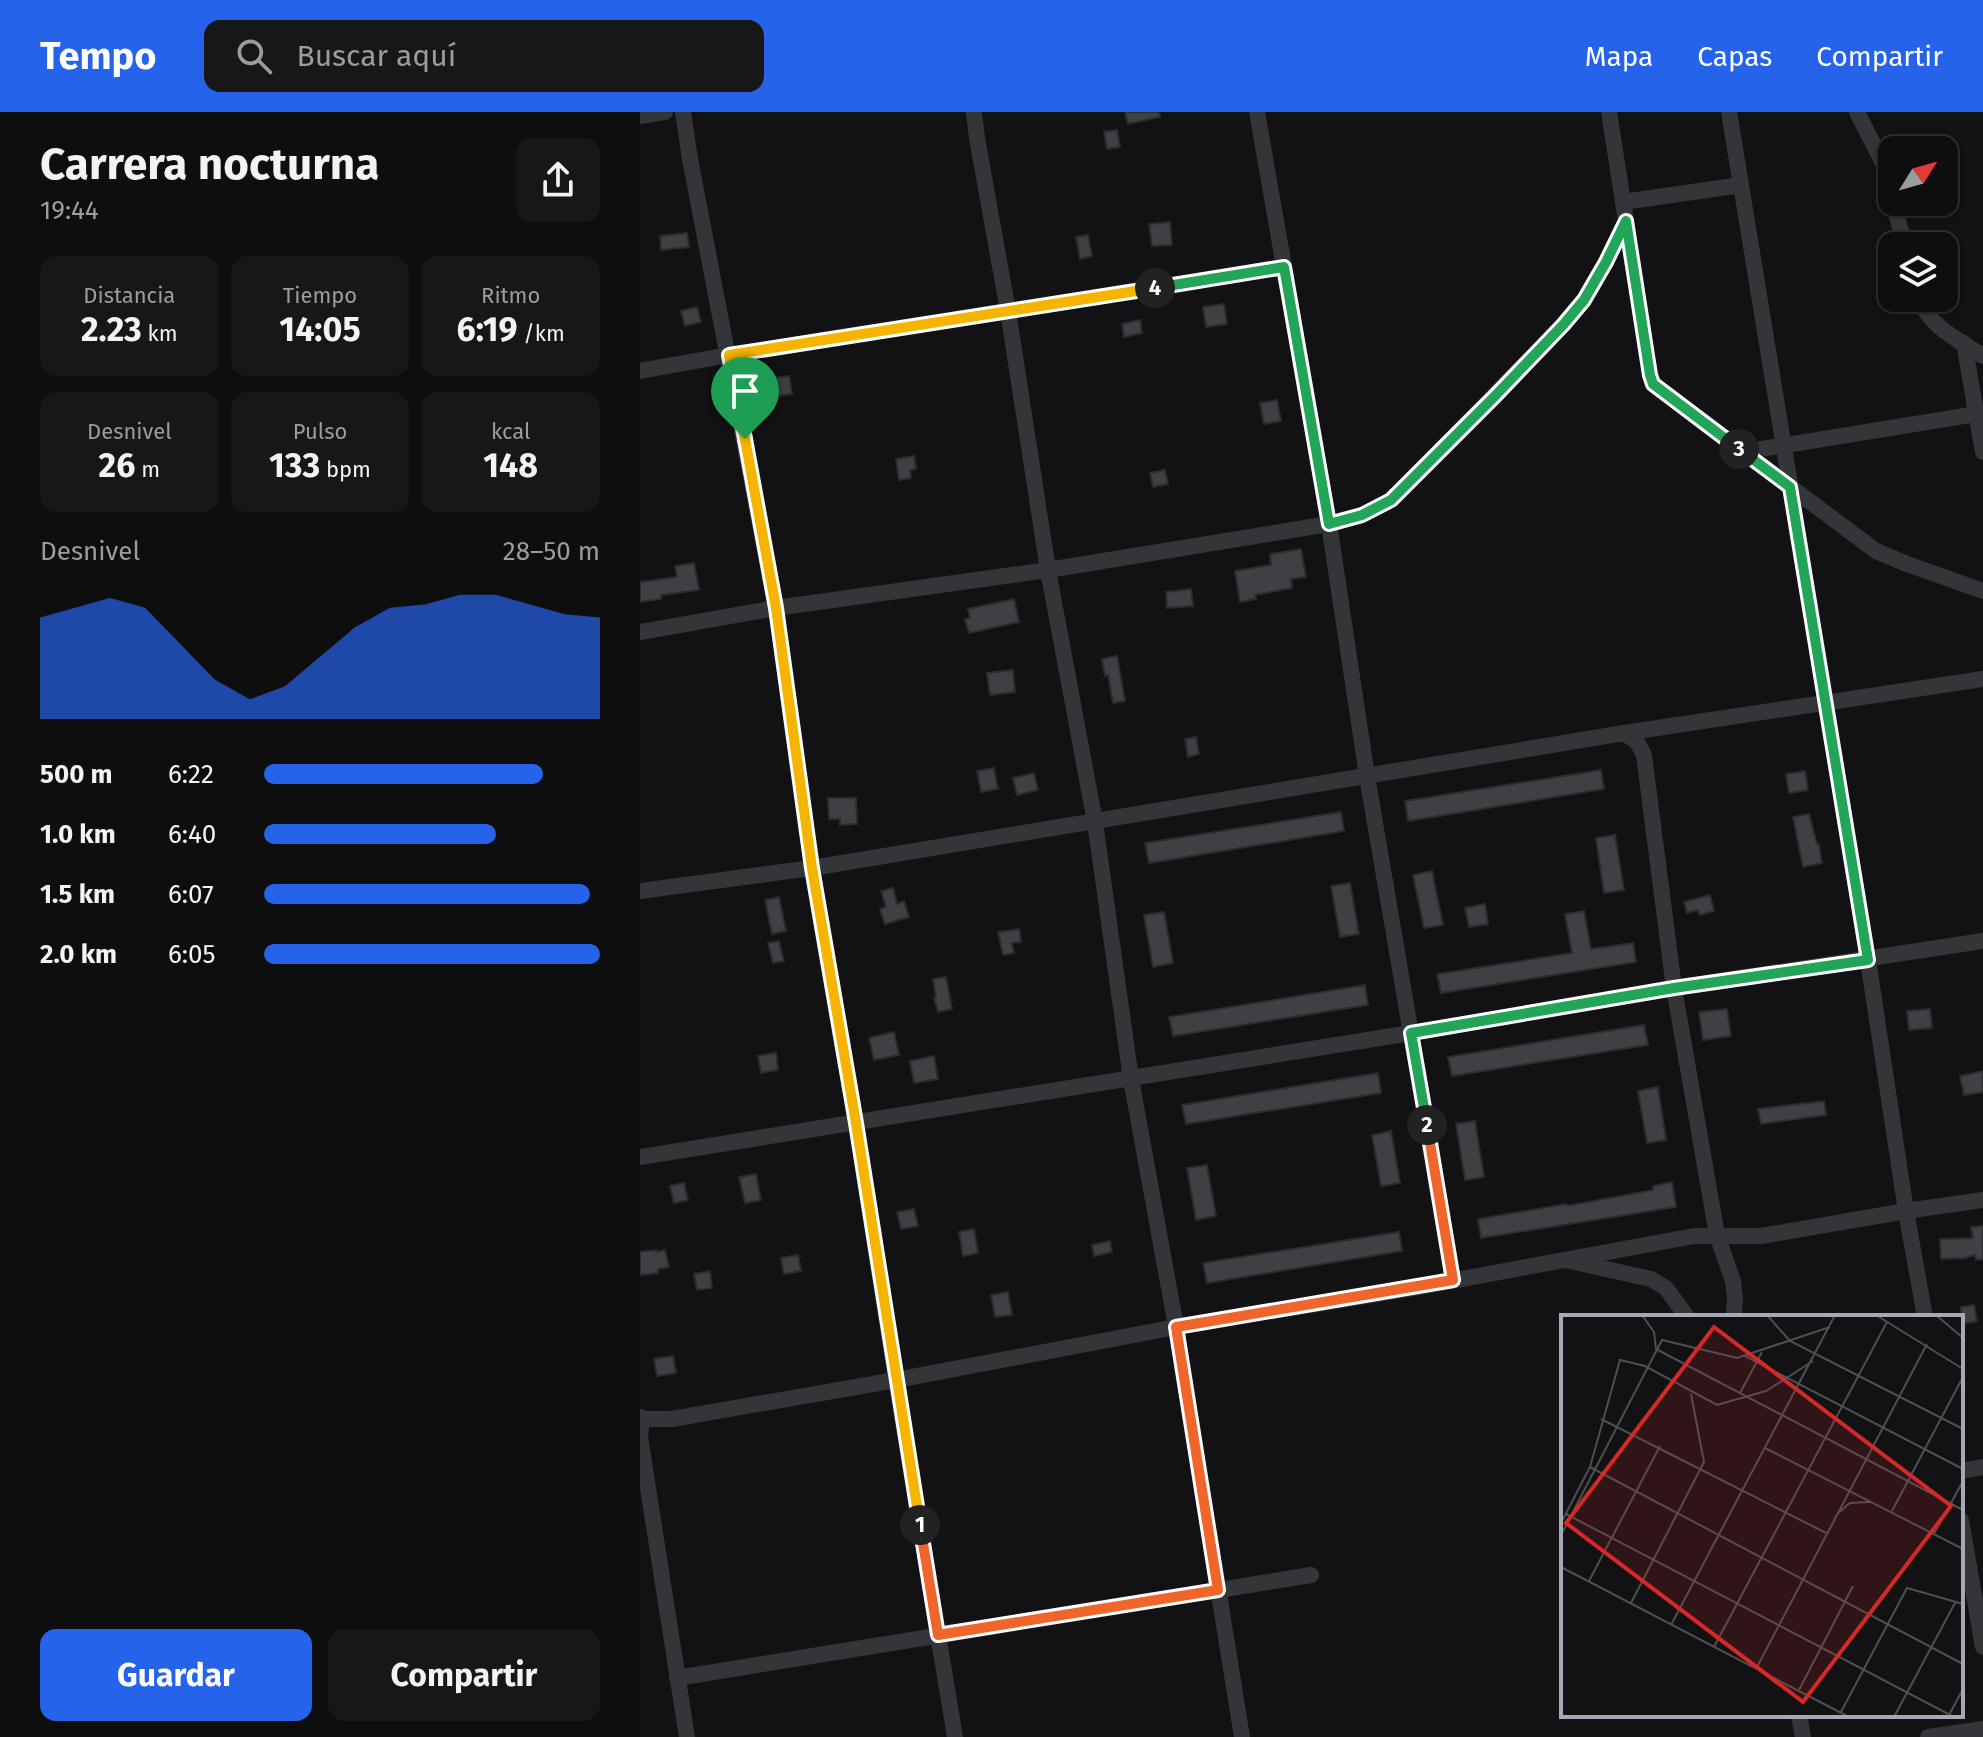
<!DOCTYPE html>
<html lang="es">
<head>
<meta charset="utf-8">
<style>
	:root { --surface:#0e0e0f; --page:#171718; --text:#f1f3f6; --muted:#9b9c9e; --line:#2e2e2f; --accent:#2563eb }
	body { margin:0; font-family:"Fira Sans",sans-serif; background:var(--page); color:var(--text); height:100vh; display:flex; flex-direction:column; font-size:30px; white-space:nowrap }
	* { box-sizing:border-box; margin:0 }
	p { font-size:26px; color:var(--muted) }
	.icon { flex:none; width:44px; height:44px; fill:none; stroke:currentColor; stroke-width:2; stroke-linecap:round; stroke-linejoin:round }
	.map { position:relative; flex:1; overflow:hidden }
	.drawer { display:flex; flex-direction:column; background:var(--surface); width:640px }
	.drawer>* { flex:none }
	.needle { width:52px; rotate:53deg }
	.fabs { position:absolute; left:1238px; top:24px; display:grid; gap:16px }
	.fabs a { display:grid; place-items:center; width:80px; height:80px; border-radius:16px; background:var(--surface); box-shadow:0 2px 6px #0004,0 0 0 2px var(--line); font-size:40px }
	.pin { position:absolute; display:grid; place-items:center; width:68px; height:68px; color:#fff; margin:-82px -34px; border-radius:50% 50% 50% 0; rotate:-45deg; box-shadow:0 0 8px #0007 }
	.pin .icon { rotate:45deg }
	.km { position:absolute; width:40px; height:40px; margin:-20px; border-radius:50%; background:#222; color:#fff; font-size:22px; line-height:40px; text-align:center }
	.round { display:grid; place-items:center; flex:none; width:84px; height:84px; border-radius:16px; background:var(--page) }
	.summary { display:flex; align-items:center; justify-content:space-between; height:136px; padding:0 40px }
	h1 { font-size:44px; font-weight:700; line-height:60px }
	.figures { display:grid; grid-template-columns:repeat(3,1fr); gap:12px; height:136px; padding:8px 40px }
	.figures div { display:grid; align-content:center; border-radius:16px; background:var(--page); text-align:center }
	.figures b { font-size:34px; font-weight:700 }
	.figures small { font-size:22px; font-weight:400 }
	.figures p { font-size:22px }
	.chart { height:224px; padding:16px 40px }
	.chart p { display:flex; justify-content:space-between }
	.chart svg { width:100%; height:144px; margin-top:8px; fill:var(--accent); opacity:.7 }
	.button { display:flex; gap:16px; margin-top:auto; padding:16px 40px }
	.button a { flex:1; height:92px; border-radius:16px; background:var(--accent); color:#fff; font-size:32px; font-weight:700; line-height:92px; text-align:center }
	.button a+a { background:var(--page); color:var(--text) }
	ul { padding:0 40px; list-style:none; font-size:26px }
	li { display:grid; grid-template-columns:128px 96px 1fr; align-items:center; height:60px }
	li i { height:20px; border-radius:10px; background:var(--accent) }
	header { display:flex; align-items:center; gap:48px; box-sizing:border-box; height:112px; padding:0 40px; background:var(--accent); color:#fff }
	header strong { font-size:38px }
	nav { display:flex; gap:44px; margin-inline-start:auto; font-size:28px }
	.search { width:560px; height:72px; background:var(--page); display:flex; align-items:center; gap:20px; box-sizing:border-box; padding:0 28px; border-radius:16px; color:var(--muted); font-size:30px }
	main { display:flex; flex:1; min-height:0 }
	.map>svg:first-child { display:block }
</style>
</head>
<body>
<header>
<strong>Tempo</strong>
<div class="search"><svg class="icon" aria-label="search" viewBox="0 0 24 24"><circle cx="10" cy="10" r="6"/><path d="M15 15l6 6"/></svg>Buscar aquí</div>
<nav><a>Mapa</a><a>Capas</a><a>Compartir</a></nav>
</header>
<main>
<section class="drawer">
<div class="summary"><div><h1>Carrera nocturna</h1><p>19:44</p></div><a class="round"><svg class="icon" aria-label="share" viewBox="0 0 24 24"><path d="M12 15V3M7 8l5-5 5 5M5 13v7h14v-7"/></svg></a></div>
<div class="figures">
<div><p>Distancia</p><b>2.23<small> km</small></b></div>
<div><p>Tiempo</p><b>14:05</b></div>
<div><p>Ritmo</p><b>6:19<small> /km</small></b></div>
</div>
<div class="figures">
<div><p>Desnivel</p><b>26<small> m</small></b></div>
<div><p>Pulso</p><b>133<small> bpm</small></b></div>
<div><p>kcal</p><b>148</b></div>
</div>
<div class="chart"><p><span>Desnivel</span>28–50 m</p>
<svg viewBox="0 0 160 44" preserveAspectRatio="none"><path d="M0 44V13L10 10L20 7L30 10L40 21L50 32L60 38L70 34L80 25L90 16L100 10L110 9L120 6L130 6L140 9L150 12L160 13V44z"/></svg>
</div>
<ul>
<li><b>500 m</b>6:22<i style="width:83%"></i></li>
<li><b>1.0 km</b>6:40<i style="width:69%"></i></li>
<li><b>1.5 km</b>6:07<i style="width:97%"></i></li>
<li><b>2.0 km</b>6:05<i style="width:100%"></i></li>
</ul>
<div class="button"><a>Guardar</a><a>Compartir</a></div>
</section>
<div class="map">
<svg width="1343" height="1625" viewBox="0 0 1343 1625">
	<rect width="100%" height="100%" fill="#121214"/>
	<g fill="#3e4044" stroke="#2c2c30" stroke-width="2">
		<path d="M485 0H519L520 5 488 12Z"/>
		<path d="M477 18 480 35 467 37 464 20Z"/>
		<path d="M530 110 532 133 512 134 509 112Z"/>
		<path d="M47 121 49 135 21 138 20 124Z"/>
		<path d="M448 123 452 144 440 147 436 125Z"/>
		<path d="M584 192 587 212 566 215 563 195Z"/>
		<path d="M57 195 61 210 45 214 41 199Z"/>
		<path d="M500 208 502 221 484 225 482 212Z"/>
		<path d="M149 264 152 282 133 285 130 266Z"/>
		<path d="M637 288 641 309 624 312 620 291Z"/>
		<path d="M274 344 276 357 270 358 271 366 259 368 256 347Z"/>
		<path d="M525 358 528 372 513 375 510 361Z"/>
		<path d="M661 437 666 465 651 467 652 476 615 483 616 487 600 490 595 459 631 453 630 442Z"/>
		<path d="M54 451 59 478 21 483V487L0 490V470L37 465 35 454Z"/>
		<path d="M551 477 553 494 527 496 526 480Z"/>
		<path d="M374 487 379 510 329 521 325 507 330 506 328 497Z"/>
		<path d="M477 544 485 589 473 591 468 563 465 564 462 547Z"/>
		<path d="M373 558 375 580 350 583 347 561Z"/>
		<path d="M556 625 559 642 548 645 545 627Z"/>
		<path d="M354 656 358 677 341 680 337 659Z"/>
		<path d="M961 658 964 677 768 709 765 689Z"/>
		<path d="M1165 659 1168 678 1149 681 1146 662Z"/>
		<path d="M394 661 398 678 377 683 373 666Z"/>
		<path d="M188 686H216L217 712 200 713V707H189Z"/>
		<path d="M701 700 704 719 509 751 505 731Z"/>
		<path d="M1169 702 1177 732H1179L1182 751 1163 755 1153 705Z"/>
		<path d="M975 723 984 778 964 781 956 726Z"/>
		<path d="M792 759 803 813 784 816 773 763Z"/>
		<path d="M710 771 719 822 700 825 691 774Z"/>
		<path d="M253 776 257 792 264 789 269 805 245 812 240 797 246 795 241 779Z"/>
		<path d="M1070 783 1074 799 1060 803 1058 798 1047 801 1044 790Z"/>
		<path d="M139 785 146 819 132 822 125 788Z"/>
		<path d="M845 792 848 812 829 815 825 796Z"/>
		<path d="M944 799 951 837 993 831 996 850 801 881 797 862 932 841 925 802Z"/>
		<path d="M524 800 533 851 513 855 504 803Z"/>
		<path d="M379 817 381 830 372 831 374 841 363 843 358 820Z"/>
		<path d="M139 829 144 849 133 851 128 831Z"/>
		<path d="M306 865 312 897 298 900 294 886H296L293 867Z"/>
		<path d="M725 873 728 893 533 924 529 905Z"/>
		<path d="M1087 897 1091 924 1063 928 1059 900Z"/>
		<path d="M1290 897 1292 916 1269 918 1267 899Z"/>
		<path d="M1004 913 1008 933 812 964 808 945Z"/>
		<path d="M254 920 259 943 234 948 229 926Z"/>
		<path d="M136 941 138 958 121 961 118 944Z"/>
		<path d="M294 944 298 967 274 971 270 949Z"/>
		<path d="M1343 959V980L1324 983 1320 964Z"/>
		<path d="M738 961 741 981 546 1012 542 993Z"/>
		<path d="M1018 975 1026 1028 1007 1031 998 979Z"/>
		<path d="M1184 989 1186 1003 1121 1012 1118 997Z"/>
		<path d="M835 1009 844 1065 825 1068 816 1012Z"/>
		<path d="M751 1019 760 1071 741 1074 732 1023Z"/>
		<path d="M567 1053 576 1104 556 1108 547 1056Z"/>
		<path d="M116 1062 121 1088 105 1091 99 1065Z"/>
		<path d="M1032 1070 1036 1095 841 1126 838 1107 926 1092 927 1094 1013 1078V1074Z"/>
		<path d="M44 1071 48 1088 34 1091 30 1074Z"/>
		<path d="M274 1097 278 1114 261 1117 257 1100Z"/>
		<path d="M1343 1114V1147L1336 1148 1335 1143 1325 1146 1301 1147 1300 1127 1333 1126 1331 1115Z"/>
		<path d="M334 1117 338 1141 323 1144 319 1120Z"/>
		<path d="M759 1120 762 1139 567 1171 563 1151Z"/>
		<path d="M470 1129 472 1140 454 1144 452 1133Z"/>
		<path d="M16 1138V1140L25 1138 29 1155 18 1157V1161L0 1163V1140Z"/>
		<path d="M158 1143 161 1159 144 1162 141 1146Z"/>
		<path d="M70 1159 72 1176 57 1178 54 1162Z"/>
		<path d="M368 1180 372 1203 355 1205 351 1183Z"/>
		<path d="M1334 1193 1337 1209 1321 1212V1195Z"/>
		<path d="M33 1244 36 1261 17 1264 14 1247Z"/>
	</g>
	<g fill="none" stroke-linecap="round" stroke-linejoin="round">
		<g stroke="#333539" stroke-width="16">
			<path d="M43 0 50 47 136 496 172 756 216 1011 256 1268 315 1625"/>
			<path d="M334 0 337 26 368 199 408 458 455 710 491 967 536 1215 602 1625"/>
			<path d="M617 0 689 412 727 664 813 1168"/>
			<path d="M969 0 1010 263 1013 272 1236 439 1267 452 1343 479"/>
			<path d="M1089 0 1228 848 1266 1099 1285 1205"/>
			<path d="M1217 0 1243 51 1252 84"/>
			<path d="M0 4 25 0"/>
			<path d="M983 90 1101 73"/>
			<path d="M1253 90 1265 134"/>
			<path d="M1279 186C1288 214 1320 229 1343 244"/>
			<path d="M1324 231 1343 340"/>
			<path d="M0 259 89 243 644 155"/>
			<path d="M1103 340 1343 301"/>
			<path d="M0 520 136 496 408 458 689 412 722 403 751 388 923 213 944 188 966 150 986 109"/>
			<path d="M984 621 997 630 1004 643 1034 876 1077 1123 1093 1169 1095 1185 1094 1205"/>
			<path d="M0 779 172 756 984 621 1343 567"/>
			<path d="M0 1045 771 921 1034 876 1343 829"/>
			<path d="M930 1149 1011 1167 1026 1176 1047 1205"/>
			<path d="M0 1305 2 1307 0 1325 47 1625"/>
			<path d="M2 1307H32L256 1268 536 1215 773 1176 1054 1124H1121L1266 1099 1343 1088"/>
			<path d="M1321 1359 1343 1355"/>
			<path d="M1321 1408 1343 1535"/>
			<path d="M37 1566 671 1463"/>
			<path d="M1159 1603 1163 1625"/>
			<path d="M1288 1625 1343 1617"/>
		</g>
	</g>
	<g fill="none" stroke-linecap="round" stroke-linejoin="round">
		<defs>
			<path id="split-1" d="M105 327 136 496 172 756 216 1011 280 1413"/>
			<path id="split-2" d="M280 1413 298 1523 578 1478 536 1215 813 1168 787 1013"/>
			<path id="split-3" d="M787 1013 771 921 1034 876 1228 848 1150 375 1099 337"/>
			<path id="split-4" d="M515 176 644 155 689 412 722 403 751 388 855 284 923 213 944 188 966 150 986 109 1010 263 1013 272 1099 337"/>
			<path id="split-5" d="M105 327 89 243 515 176"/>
		</defs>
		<use href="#split-1" stroke="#fff" stroke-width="16"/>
		<use href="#split-2" stroke="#fff" stroke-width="16"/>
		<use href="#split-3" stroke="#fff" stroke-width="16"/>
		<use href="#split-4" stroke="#fff" stroke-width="16"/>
		<use href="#split-5" stroke="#fff" stroke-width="16"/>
		<use href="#split-1" stroke="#f5b400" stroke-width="10"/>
		<use href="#split-2" stroke="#f0652b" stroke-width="10"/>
		<use href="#split-3" stroke="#22a559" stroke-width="10"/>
		<use href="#split-4" stroke="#22a559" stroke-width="10"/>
		<use href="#split-5" stroke="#f5b400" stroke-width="10"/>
	</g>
	<g transform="translate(921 1203)">
		<rect width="402" height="402" fill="#121214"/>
		<path fill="none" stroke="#4c4f54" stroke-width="2" d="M81 0 93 17 95 34 402 195M206 0 229 26 402 114M315 0 402 54M375 0 402 23M184 41 402 154M179 78 201 37M40 104 265 218M204 133 402 234M29 152 402 349M331 196 402 62M5 199 393 402M276 199 289 188 309 187M0 208 29 152 59 45 84 51 156 90 205 76 252 46M373 219 402 166M0 220 101 25 176 43 269 12M0 252 288 402M28 266 99 131M70 288 143 147 130 79M110 310 274 0M153 332 326 7M196 352 366 29M238 375 292 271M280 397 346 273 402 289M388 400 402 374M333 402 395 286"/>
		<path fill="#d62828" fill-opacity="0.15" stroke="#d62828" stroke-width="4" d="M153 12 390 191 242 387 5 208Z"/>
		<rect width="402" height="402" fill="none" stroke="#a3aab5" stroke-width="4"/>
	</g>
</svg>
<div class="fabs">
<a><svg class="needle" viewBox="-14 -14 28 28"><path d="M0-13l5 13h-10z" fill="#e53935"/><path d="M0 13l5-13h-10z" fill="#9b9c9e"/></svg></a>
<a><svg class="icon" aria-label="layers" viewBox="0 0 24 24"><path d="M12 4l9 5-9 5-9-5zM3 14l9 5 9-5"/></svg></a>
</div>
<div class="pin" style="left:105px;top:327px;background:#1e9e55"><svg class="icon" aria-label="arrive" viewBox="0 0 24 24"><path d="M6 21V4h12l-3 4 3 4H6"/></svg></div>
<b class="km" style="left:280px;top:1413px">1</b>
<b class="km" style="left:787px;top:1013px">2</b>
<b class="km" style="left:1099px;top:337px">3</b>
<b class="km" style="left:515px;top:176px">4</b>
</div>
</main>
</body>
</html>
